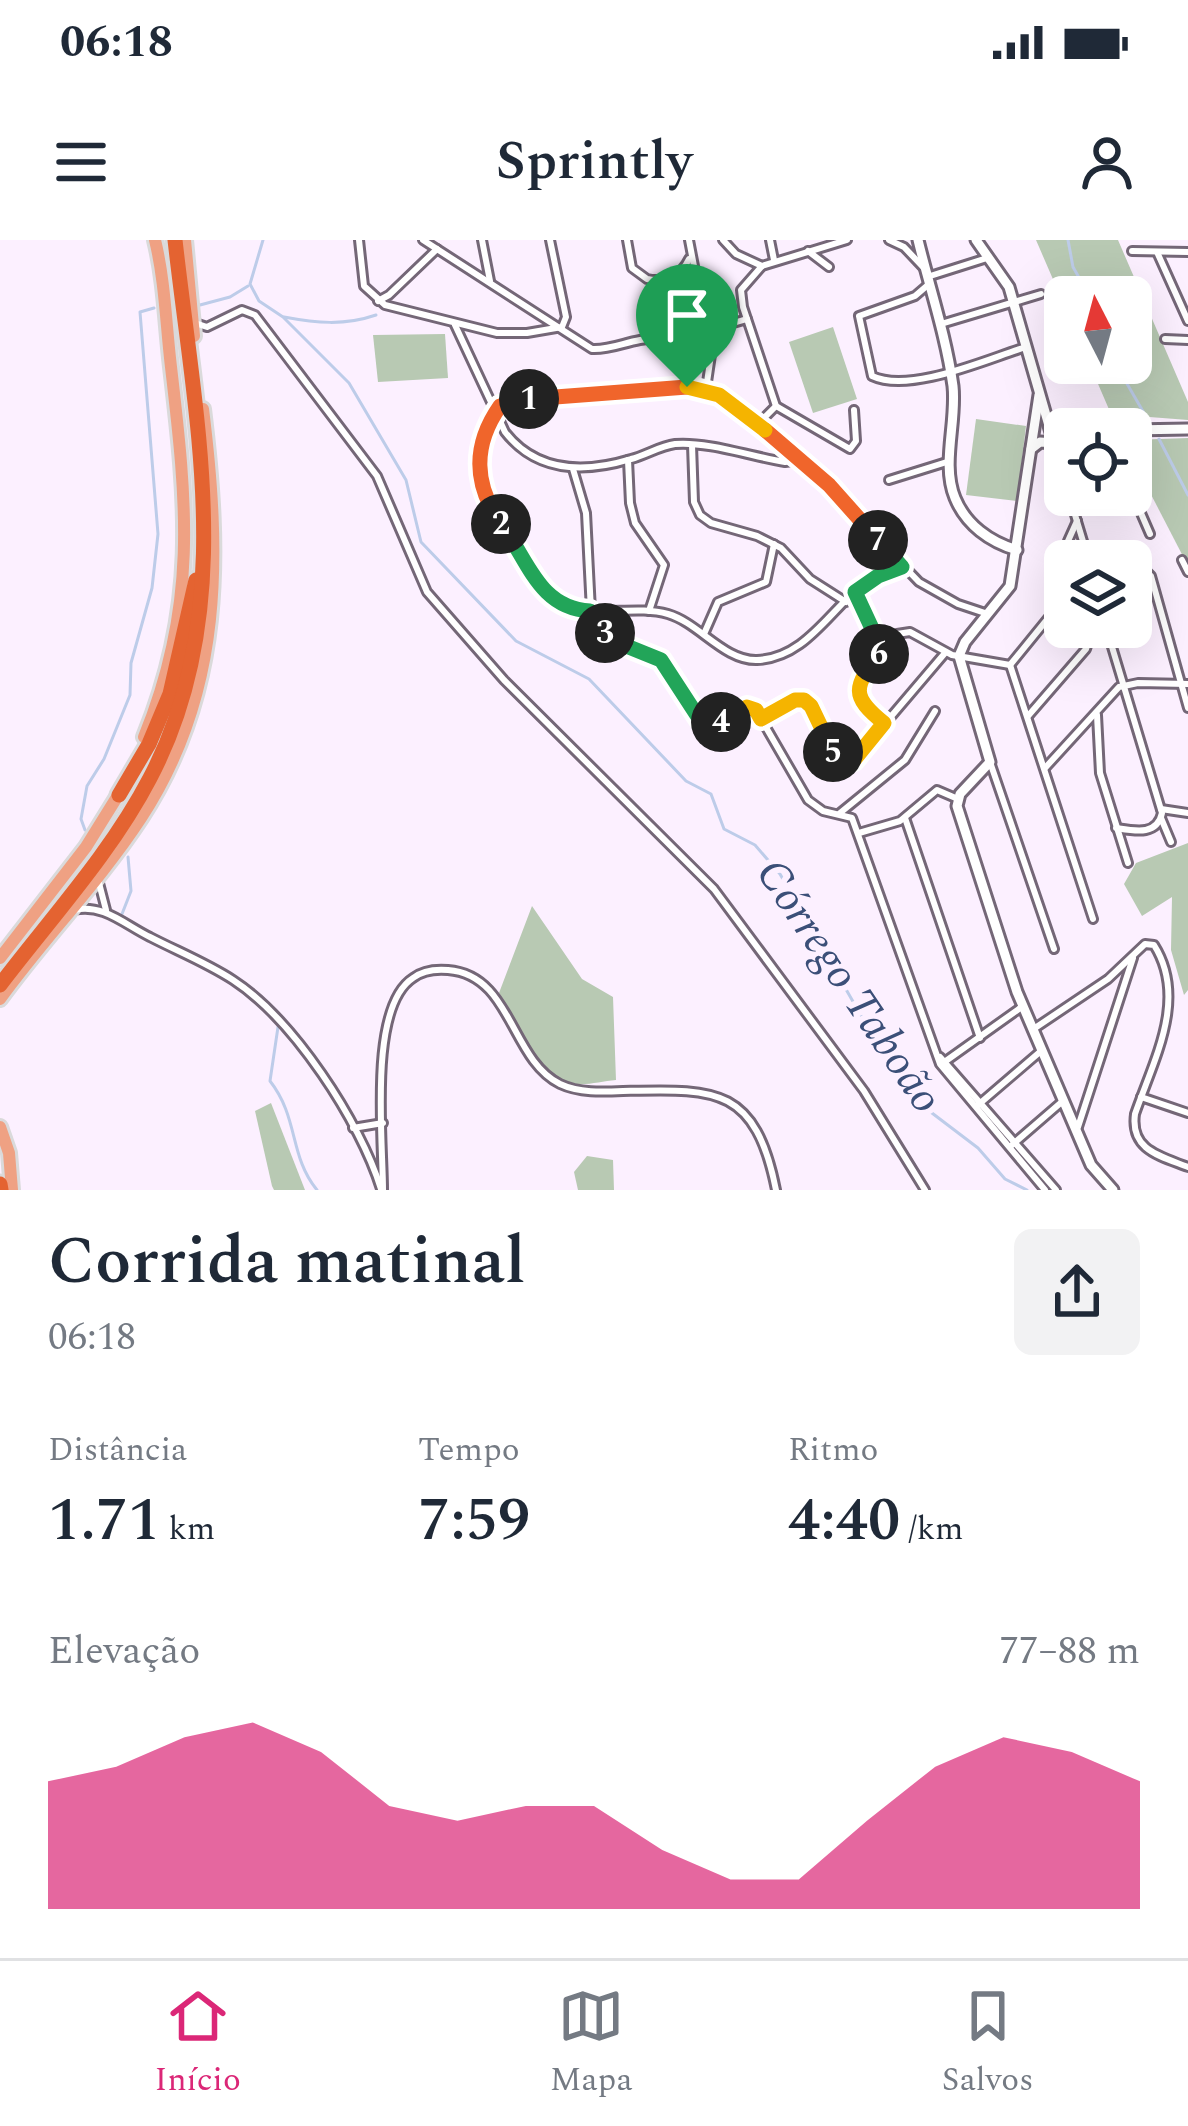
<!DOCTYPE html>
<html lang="pt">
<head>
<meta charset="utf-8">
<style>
	:root { --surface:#fff; --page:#f2f2f3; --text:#1f2937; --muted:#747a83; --line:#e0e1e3; --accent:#db2777 }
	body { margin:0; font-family:Spectral,serif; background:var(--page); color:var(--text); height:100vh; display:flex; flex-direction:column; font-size:45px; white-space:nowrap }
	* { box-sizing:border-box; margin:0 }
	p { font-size:39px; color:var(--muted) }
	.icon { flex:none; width:66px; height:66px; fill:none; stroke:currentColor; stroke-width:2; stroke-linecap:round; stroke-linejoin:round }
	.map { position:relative; height:950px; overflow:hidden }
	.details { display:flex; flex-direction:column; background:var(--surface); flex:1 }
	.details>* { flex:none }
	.needle { width:78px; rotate:354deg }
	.buttons { position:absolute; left:1044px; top:36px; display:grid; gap:24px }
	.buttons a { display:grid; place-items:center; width:108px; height:108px; border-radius:18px; background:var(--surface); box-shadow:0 12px 48px #0002; font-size:60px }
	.pin { position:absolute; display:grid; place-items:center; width:102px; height:102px; color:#fff; margin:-123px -51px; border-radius:50% 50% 50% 0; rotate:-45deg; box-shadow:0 0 12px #0007 }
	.pin .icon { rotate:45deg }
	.km { position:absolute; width:60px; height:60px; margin:-30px; border-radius:50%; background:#222; color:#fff; font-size:33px; line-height:60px; text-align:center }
	.round { display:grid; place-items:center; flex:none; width:126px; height:126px; border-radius:18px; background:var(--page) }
	.head { display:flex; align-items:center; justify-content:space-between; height:204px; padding:0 48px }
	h1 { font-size:66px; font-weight:600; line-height:90px }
	.figures { display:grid; grid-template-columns:repeat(3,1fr); gap:18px; height:204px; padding:12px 48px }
	.figures div { display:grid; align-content:center }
	.figures b { font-size:60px; font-weight:600 }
	.figures small { font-size:33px; font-weight:400 }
	.figures p { font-size:33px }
	.chart { height:336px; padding:24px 48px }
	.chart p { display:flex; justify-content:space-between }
	.chart svg { width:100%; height:216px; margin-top:12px; fill:var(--accent); opacity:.7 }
	.status { display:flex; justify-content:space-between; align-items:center; height:84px; padding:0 60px; background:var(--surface); direction:ltr }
	.status svg { height:33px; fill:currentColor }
	header { display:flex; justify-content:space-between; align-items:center; height:156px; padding:0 48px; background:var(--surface); font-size:54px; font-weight:600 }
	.tab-bar { display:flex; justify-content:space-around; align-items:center; height:168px; border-top:3px solid var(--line); background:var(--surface); font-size:33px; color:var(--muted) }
	.tab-bar a { display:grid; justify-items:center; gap:6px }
	.tab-bar .selected { color:var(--accent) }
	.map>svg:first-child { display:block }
</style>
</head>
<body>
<div class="status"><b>06:18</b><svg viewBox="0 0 49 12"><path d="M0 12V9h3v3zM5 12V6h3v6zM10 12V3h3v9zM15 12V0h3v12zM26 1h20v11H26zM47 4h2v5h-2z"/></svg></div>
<header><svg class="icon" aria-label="menu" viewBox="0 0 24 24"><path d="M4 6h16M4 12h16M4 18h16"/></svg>Sprintly<svg class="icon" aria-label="person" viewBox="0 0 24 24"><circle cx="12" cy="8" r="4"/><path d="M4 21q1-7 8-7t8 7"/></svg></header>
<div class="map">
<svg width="1188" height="950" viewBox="0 0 1188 950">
	<rect width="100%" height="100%" fill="#fcf0ff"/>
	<g fill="#b8c9b3">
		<path d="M1036 0H1118L1188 162V180L1111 174 1089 123H1131V57H1065V67Z"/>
		<path d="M833 87 857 159 813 173 789 102Z"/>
		<path d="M445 94 448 138 378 142 373 95Z"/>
		<path d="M976 179 1026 186 1017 261 966 255Z"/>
		<path d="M1188 198V326L1143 239 1131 200Z"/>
		<path d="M1188 603V750L1184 755 1171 710 1172 657 1142 676 1124 644 1136 623Z"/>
		<path d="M532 666 582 739 613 757 616 840C603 841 589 845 577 844 539 840 516 782 499 753Z"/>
		<path d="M271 863 305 950H274L272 946 255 871Z"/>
		<path d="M587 916 613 920 614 950H578L574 932Z"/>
	</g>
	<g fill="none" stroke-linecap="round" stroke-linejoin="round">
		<g stroke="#bdcce9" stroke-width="3">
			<path d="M263 0 250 44 259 61 283 77 349 143 406 240 421 302 516 401 589 439 686 541 711 554 724 589 755 605 780 634 867 786 928 870 978 908 1005 939 1027 950"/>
			<path d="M1068 0 1073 27 1090 57"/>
			<path d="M200 65 230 57 248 46"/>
			<path d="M284 77C316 83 344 86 376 75"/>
			<path d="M1115 123 1148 180"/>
			<path d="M1159 199 1188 255"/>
			<path d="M85 590 81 579 87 546 104 519 130 455 131 423 152 348 158 294 140 72 154 68"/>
			<path d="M122 674 131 651 128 617"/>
			<path d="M278 787 270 841C299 878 289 916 317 950"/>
		</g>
		<defs>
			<g id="street">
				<path d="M359 0 364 46 385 65 497 93H527L562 87 566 77 550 0"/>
				<path d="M423 0 592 109C609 110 623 103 640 100 677 95 711 90 747 79"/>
				<path d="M482 0 490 41"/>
				<path d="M627 0 632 28 647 39C665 43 681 36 689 19"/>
				<path d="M689 0 711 115 706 149"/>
				<path d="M723 0 736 14 762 26"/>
				<path d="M770 0 774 20"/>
				<path d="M847 0 762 26 741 50 743 67 776 166 850 209 856 201 854 170"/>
				<path d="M889 0 904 7 923 27"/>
				<path d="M808 11 829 27"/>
				<path d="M1132 11 1188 12"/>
				<path d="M1157 12 1188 81"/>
				<path d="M927 37 987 18"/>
				<path d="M929 44 915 56 859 76 872 136C910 154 987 119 1026 107"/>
				<path d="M378 61 389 55 437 9"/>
				<path d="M195 83 207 87 242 70 255 75 377 236 427 352 504 440 714 649 864 851 925 950"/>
				<path d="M941 84 1041 54"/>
				<path d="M455 85 505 192C537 233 585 233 631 219 646 215 660 206 675 204 706 201 754 217 785 222L801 220"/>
				<path d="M1165 99 1188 100"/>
				<path d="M758 184 776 166"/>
				<path d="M1054 204 1065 241"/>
				<path d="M692 205 694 262 700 275 711 283 757 296 781 308 810 339 846 362"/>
				<path d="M628 220 630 263 635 283 664 325 649 371"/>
				<path d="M573 229 586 273 591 371 614 401 661 420 698 479 707 485 719 484 747 467 756 470 808 560 823 571 852 578 940 824 1045 950"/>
				<path d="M889 240 950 221"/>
				<path d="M1131 250 1150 294"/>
				<path d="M1069 255 1089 321"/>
				<path d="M1182 320 1188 332"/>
				<path d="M902 327C887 332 873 337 860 347 828 373 804 418 757 420 724 421 699 383 668 374 630 363 585 383 551 358 533 345 527 322 516 304 493 267 464 232 487 186 493 174 499 166 511 160L687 147 719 155 804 222 919 342 958 364 988 374"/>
				<path d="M1131 329H1144L1151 336 1188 468"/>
				<path d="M855 353 882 410"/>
				<path d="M1106 387 1162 573C1157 596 1135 591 1116 588"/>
				<path d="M704 394 718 362 766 342 774 304"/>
				<path d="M1010 425 1093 679"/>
				<path d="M1010 425 1054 371 1068 301 1077 281"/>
				<path d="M1097 475 1100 533 1128 623"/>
				<path d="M1028 476 1086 409 1093 387"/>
				<path d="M761 479 795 460H804L836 515 843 521 854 520 945 413"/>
				<path d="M884 483 862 464 859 443 897 394 910 392 952 415 1010 425"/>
				<path d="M990 522 1054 709"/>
				<path d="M1045 528 1119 447 1138 443 1188 444"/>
				<path d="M1161 569 1188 573"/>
				<path d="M840 573 905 520 935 471"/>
				<path d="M905 578 980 798"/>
				<path d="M1161 578 1171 602"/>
				<path d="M859 593 900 581 937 550 958 559"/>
				<path d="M99 643 106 670"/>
				<path d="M74 670C103 663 125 685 150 697 177 711 207 723 233 740 293 779 360 881 381 949"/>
				<path d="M1035 788 1108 739 1145 704 1154 705C1188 759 1154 819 1135 874 1130 910 1160 916 1188 927"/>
				<path d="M940 817 1056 950"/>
				<path d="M943 823 1023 766"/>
				<path d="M1141 857 1188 873"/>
				<path d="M978 865 1041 811"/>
				<path d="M1078 887 1133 718"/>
				<path d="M353 888 383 883"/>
				<path d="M1012 905 1064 860"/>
				<path d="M383 950C383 900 368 767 413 738 422 731 436 729 448 730 512 735 510 819 560 844 579 853 602 852 623 851 714 849 755 845 776 950"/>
			</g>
			<g id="secondary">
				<path d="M918 0C930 49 946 96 953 146 957 182 941 224 955 258 966 285 990 302 1017 310"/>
				<path d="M976 0 1009 47 1054 203 1040 202 1031 209"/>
				<path d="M1039 155 1010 346 965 402 959 416 990 522 960 554 957 566 1017 752 1091 925 1113 950"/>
				<path d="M1131 190 1188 189"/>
			</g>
			<g id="primary">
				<path d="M185 0 194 96"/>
				<path d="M144 497C198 365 187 264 171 127 166 85 165 41 155 0"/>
				<path d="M0 718 86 607 122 549"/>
				<path d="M0 759C45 697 99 642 141 578 224 451 221 314 203 169"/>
				<path d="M0 887 9 913 12 950"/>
			</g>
			<g id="highway">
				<path d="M119 555 149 504 170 454 196 340"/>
				<path d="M0 745C51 678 111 613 150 538 239 369 195 180 175 0"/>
				<path d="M0 944 1 950"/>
			</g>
		</defs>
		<use href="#street" stroke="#746777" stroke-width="12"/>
		<use href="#secondary" stroke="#746777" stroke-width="15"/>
		<use href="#primary" stroke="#dadadb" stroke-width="18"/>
		<use href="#highway" stroke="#dadadb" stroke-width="21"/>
		<use href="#street" stroke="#fff" stroke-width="6"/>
		<use href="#secondary" stroke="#fff" stroke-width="9"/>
		<use href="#primary" stroke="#efa183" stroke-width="12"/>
		<use href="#highway" stroke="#e46331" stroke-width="15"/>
	</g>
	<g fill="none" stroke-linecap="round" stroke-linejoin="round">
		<defs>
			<path id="split-1" d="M529 159 687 147"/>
			<path id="split-2" d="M501 284C474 245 472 206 500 166L529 159"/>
			<path id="split-3" d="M501 284C528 319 538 368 590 371L605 393"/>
			<path id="split-4" d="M605 393 614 401 661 420 702 483 721 482"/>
			<path id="split-5" d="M721 482 747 467 756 470 761 479 795 460H804L811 466 833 512"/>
			<path id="split-6" d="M833 512 844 520H854L884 483C850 456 854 447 879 414"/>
			<path id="split-7" d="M878 300 902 327 878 336 855 352 882 410 879 414"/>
			<path id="split-8" d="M765 190 829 245 878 300"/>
			<path id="split-9" d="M687 147 719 155 765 190"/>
		</defs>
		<use href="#split-1" stroke="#fff" stroke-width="24"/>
		<use href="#split-2" stroke="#fff" stroke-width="24"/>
		<use href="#split-3" stroke="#fff" stroke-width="24"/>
		<use href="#split-4" stroke="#fff" stroke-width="24"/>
		<use href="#split-5" stroke="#fff" stroke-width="24"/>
		<use href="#split-6" stroke="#fff" stroke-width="24"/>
		<use href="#split-7" stroke="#fff" stroke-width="24"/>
		<use href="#split-8" stroke="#fff" stroke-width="24"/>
		<use href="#split-9" stroke="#fff" stroke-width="24"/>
		<use href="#split-1" stroke="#f0652b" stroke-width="15"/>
		<use href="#split-2" stroke="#f0652b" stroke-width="15"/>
		<use href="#split-3" stroke="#22a559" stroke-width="15"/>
		<use href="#split-4" stroke="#22a559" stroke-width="15"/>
		<use href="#split-5" stroke="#f5b400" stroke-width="15"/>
		<use href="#split-6" stroke="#f5b400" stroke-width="15"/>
		<use href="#split-7" stroke="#22a559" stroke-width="15"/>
		<use href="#split-8" stroke="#f0652b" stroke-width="15"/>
		<use href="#split-9" stroke="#f5b400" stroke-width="15"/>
	</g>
	<g text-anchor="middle" stroke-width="12" stroke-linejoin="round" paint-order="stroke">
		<g font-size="45" font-style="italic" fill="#3b4f78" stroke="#fcf0ff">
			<text transform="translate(851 745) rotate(56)" y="16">Córrego Taboão</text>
		</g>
	</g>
</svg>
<div class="buttons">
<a><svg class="needle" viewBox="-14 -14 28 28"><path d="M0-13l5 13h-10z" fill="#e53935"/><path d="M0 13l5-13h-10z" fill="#747a83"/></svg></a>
<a><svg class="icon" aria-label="locate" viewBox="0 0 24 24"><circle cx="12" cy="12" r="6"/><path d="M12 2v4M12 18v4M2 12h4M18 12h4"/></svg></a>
<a><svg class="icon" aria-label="layers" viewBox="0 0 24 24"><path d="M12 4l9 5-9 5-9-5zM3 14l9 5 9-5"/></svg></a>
</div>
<div class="pin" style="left:687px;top:147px;background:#1e9e55"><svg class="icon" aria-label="arrive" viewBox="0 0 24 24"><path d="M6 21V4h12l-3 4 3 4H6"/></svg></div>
<b class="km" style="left:529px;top:159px">1</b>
<b class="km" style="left:501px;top:284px">2</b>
<b class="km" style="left:605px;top:393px">3</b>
<b class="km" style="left:721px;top:482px">4</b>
<b class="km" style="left:833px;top:512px">5</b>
<b class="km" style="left:879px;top:414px">6</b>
<b class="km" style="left:878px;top:300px">7</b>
</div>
<section class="details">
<div class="head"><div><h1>Corrida matinal</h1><p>06:18</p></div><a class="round"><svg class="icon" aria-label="share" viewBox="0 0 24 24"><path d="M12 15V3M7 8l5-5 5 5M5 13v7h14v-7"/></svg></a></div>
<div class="figures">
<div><p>Distância</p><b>1.71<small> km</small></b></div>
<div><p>Tempo</p><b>7:59</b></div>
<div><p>Ritmo</p><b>4:40<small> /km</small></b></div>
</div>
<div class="chart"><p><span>Elevação</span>77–88 m</p>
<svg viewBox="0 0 160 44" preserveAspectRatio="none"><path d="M0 44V18L10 15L20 9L30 6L40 12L50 23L60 26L70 23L80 23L90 32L100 38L110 38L120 26L130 15L140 9L150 12L160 18V44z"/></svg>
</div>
</section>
<nav class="tab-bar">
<a class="selected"><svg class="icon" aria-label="home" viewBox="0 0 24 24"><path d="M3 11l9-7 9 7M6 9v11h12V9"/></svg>Início</a>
<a><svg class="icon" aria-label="map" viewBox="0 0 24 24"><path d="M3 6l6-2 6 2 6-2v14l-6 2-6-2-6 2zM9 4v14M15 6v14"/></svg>Mapa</a>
<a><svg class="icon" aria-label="saved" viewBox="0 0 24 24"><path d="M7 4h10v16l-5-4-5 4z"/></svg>Salvos</a>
</nav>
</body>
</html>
